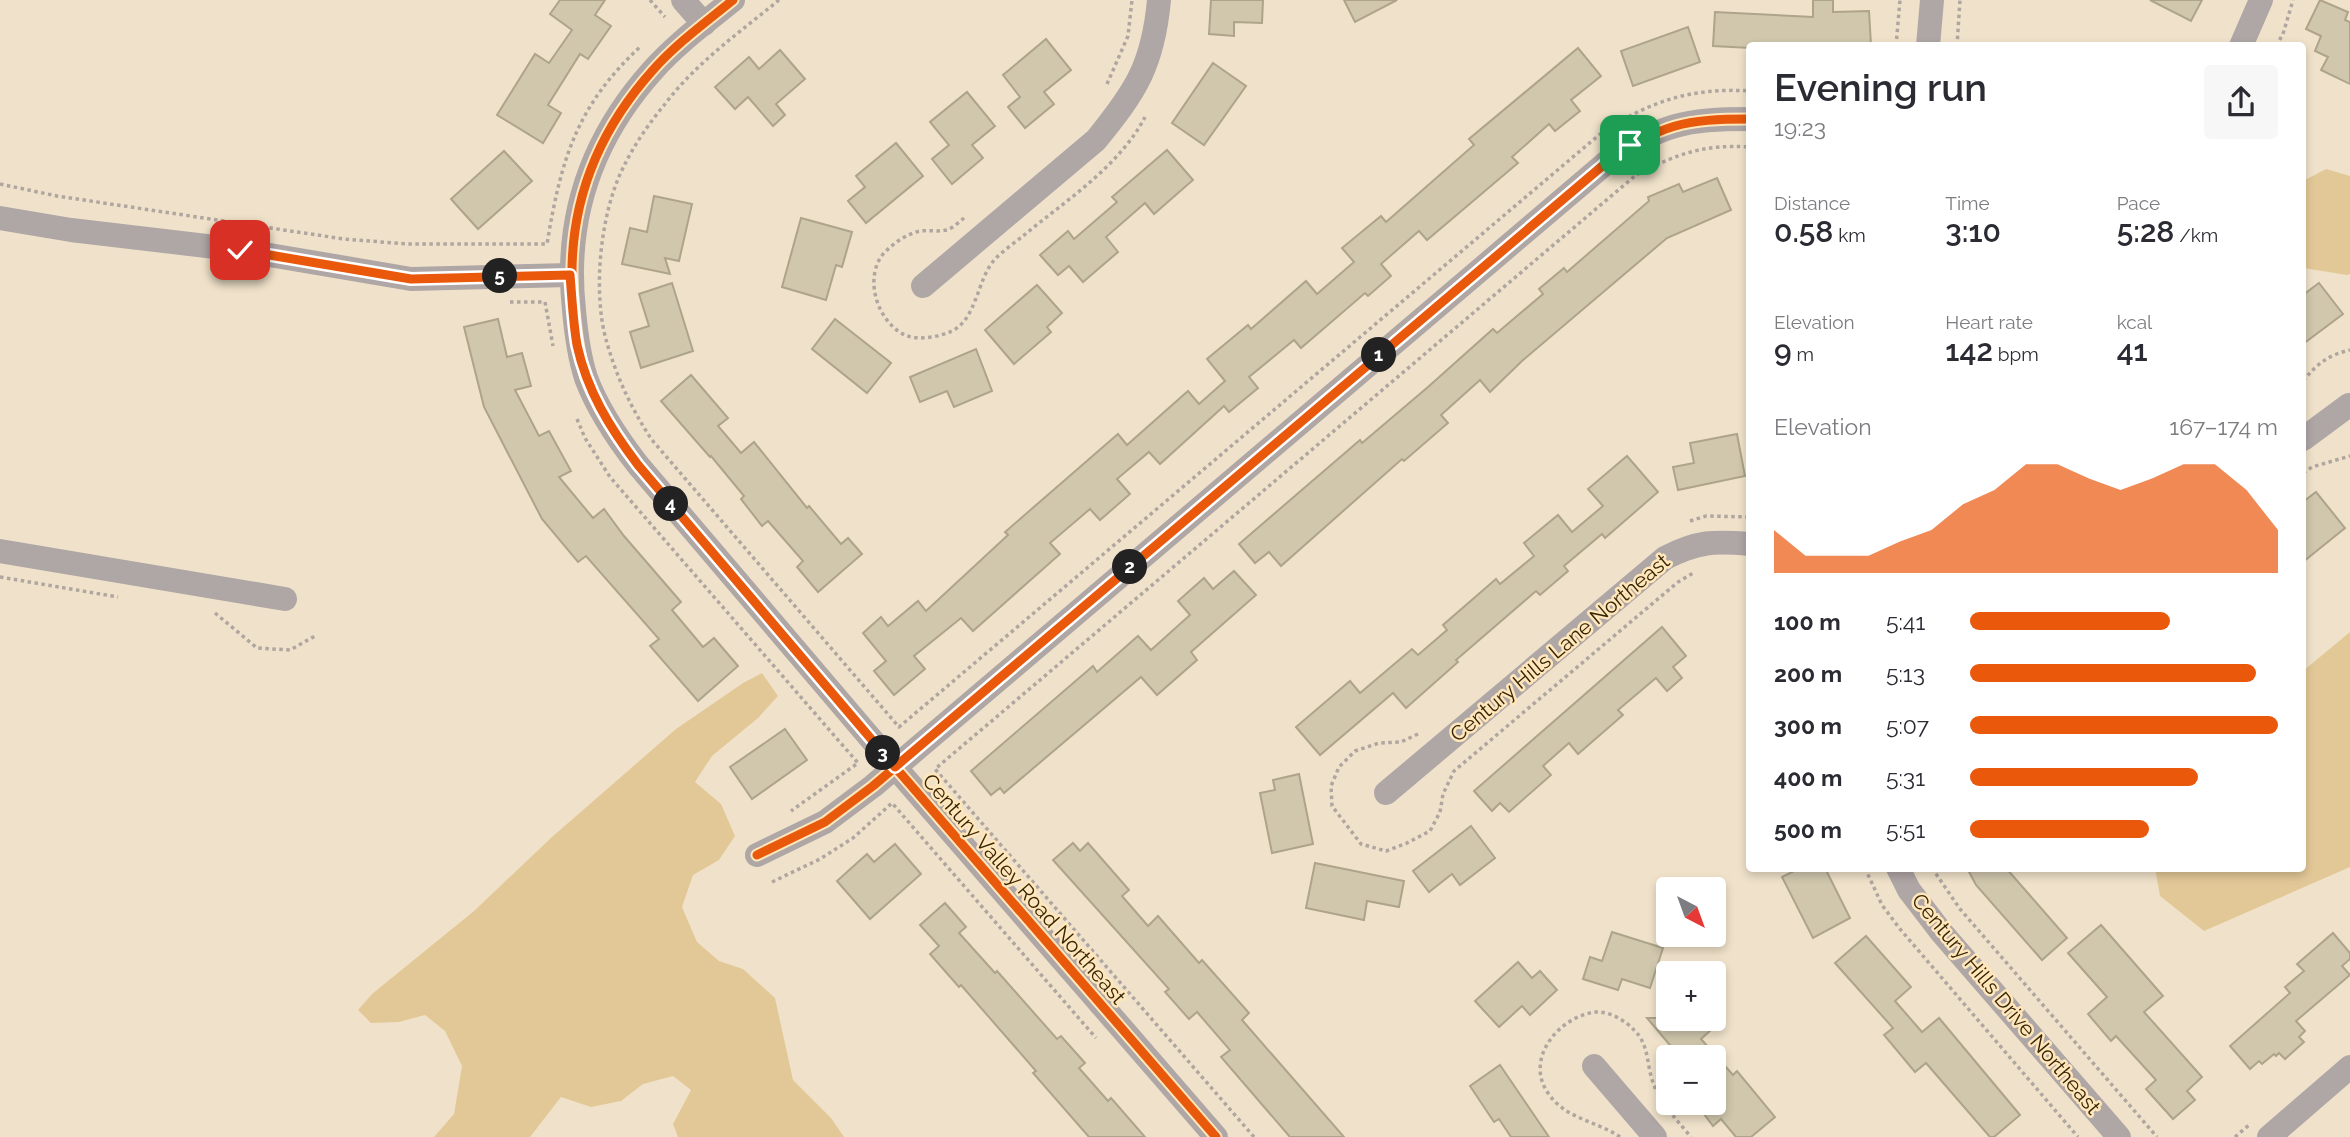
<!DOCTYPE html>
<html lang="en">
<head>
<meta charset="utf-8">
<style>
	:root { --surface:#fff; --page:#f7f7f7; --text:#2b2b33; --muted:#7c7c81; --accent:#ea580c }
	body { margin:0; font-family:Raleway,sans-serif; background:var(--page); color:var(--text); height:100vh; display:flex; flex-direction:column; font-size:26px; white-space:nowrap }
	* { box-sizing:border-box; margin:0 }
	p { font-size:23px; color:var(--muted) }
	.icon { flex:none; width:38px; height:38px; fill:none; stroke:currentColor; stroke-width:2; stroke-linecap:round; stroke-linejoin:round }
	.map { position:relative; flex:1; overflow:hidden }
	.panel { position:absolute; left:1746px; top:42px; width:560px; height:830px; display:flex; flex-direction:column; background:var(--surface); border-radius:7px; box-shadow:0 4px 10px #0003 }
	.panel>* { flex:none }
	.needle { width:46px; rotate:139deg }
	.fabs { position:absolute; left:1656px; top:877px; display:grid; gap:14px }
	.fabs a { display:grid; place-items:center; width:70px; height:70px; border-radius:7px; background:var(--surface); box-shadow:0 4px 10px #0003; font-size:35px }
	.pin { position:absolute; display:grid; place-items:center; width:60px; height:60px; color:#fff; margin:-30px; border-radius:14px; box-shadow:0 4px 10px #0006 }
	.km { position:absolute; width:35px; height:35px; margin:-18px; border-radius:50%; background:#222; color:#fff; font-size:19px; line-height:35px; text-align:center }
	.round { display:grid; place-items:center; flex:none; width:74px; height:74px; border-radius:7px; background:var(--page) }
	.overview { display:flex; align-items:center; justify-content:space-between; height:119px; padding:0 28px }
	h1 { font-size:38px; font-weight:600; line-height:52px }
	.stats { display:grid; grid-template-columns:repeat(3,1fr); gap:10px; height:119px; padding:7px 28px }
	.stats div { display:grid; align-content:center }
	.stats b { font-size:30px; font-weight:600 }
	.stats small { font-size:19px; font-weight:400 }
	.stats p { font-size:19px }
	.chart { height:196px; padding:14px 28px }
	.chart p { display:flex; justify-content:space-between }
	.chart svg { width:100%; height:126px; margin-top:7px; fill:var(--accent); opacity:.7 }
	ul { padding:0 28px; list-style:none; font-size:23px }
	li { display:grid; grid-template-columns:112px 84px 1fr; align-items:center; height:52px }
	li i { height:18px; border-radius:9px; background:var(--accent) }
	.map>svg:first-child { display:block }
</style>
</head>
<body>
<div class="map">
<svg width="2350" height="1137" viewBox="0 0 2350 1137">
	<rect width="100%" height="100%" fill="#f0e2ca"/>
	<g fill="#e3c897">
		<path d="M2326 169 2350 176V274L2347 275 2303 268V181Z"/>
		<path d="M2350 632V867L2204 931 2160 896 2155 868H2303V671Z"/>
		<path d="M762 673 778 696 758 718 712 756 695 782 721 804 735 836 719 860 693 875 682 907 697 942 719 961 743 969 775 998 793 1080 831 1118 844 1137H678L673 1124 691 1090 673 1076 643 1084 621 1101 591 1107 561 1097 530 1137H434L454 1114 462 1066 445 1031 425 1015 399 1022 371 1023 358 1010 372 994 474 911 552 837 676 729 743 683Z"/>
	</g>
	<g fill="#d0c7ad" stroke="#ada48a" stroke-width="2">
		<path d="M560 0H605L595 15 611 26 588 59 580 54 548 105 561 113 543 143 497 115 535 54 549 63 572 30 550 14Z"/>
		<path d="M1211 0H1263L1262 23 1234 22V36L1209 34Z"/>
		<path d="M1344 0H1397L1355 22Z"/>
		<path d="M1813 0H1833V12L1869 11 1871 45 1750 46V48L1713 46 1715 12 1813 17Z"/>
		<path d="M2150 0H2202L2191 21Z"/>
		<path d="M2320 0 2348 12 2345 20 2350 22V84L2321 70 2328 57 2315 51 2321 36 2306 29Z"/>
		<path d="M1688 27 1700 62 1633 86 1621 51Z"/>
		<path d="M1046 39 1071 70 1044 92 1054 104 1025 128 1008 107 1020 97 1003 75Z"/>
		<path d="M1578 48 1601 76 1571 100 1580 111 1555 131 1549 124 1512 157 1518 163 1427 240 1419 231 1381 264 1391 276 1368 296 1365 293 1301 348 1294 340 1249 377 1258 388 1229 412 1224 406 1160 464 1149 452 1117 479 1130 494 1100 520 1090 509 1050 543 1060 554 973 631 961 618 914 656 925 669 894 695 874 671 886 661 863 633 881 617 888 626 918 601 926 611 1008 535 1005 532 1118 434 1127 445 1188 391 1199 404 1225 381 1207 359 1248 325 1251 329 1306 281 1317 294 1354 262 1342 248 1381 216 1386 222 1474 145 1469 139Z"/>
		<path d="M780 50 805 79 776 104 785 115 773 126 748 97 735 109 715 87 749 57 759 69Z"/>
		<path d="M1213 63 1246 86 1204 145 1172 123Z"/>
		<path d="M967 92 995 126 972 145 983 158 952 184 932 159 949 145 930 122Z"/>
		<path d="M896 143 923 176 866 223 848 201 865 187 856 176Z"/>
		<path d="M1167 150 1193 180 1154 214 1145 203 1106 237 1118 252 1083 282 1069 266 1058 275 1040 255 1068 231 1074 239 1117 202 1112 197Z"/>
		<path d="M504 151 532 181 478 229 451 199Z"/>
		<path d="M1717 178 1731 210 1667 238 1522 361 1490 392 1480 380 1441 415 1448 423 1404 461 1402 459 1281 566 1269 552 1255 563 1239 544 1360 440 1362 443 1428 387 1493 329 1497 333 1543 294 1539 289 1564 268 1567 272 1649 201 1648 197 1679 184 1683 192Z"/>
		<path d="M654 196 692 204 679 261 665 258 670 274 622 264 630 228 647 232Z"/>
		<path d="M801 218 852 232 842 267 836 265 826 300 782 287Z"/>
		<path d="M672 283 693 351 641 368 630 332 649 326 639 294Z"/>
		<path d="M2319 283 2343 314 2303 344V295Z"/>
		<path d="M1037 285 1062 313 1047 327 1051 332 1014 364 985 330Z"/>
		<path d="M498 319 507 357 522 353 531 386 515 390 539 436 549 431 571 471 559 477 593 518 604 509 624 536 681 602 672 610 703 647 714 638 738 666 698 701 650 646 659 639 586 556 578 562 542 519 484 407 464 327Z"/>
		<path d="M835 319 891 363 867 393 812 349Z"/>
		<path d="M976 349 992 391 954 407 947 391 920 402 910 377Z"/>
		<path d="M691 375 728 418 718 426 741 453 754 442 807 508 809 506 841 544 848 538 862 554 818 592 797 567 803 561 768 521 762 526 741 499 744 496 711 456 710 457 661 401Z"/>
		<path d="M1737 434 1745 476 1678 490 1673 467 1694 463 1690 443Z"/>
		<path d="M1627 456 1658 492 1605 538 1602 534 1564 566 1568 571 1540 595 1536 591 1456 660 1458 662 1406 708 1393 693 1320 755 1296 727 1350 681 1360 693 1412 649 1418 655 1447 630 1443 625 1496 579 1500 584 1534 556 1524 543 1558 515 1572 532 1603 506 1588 489Z"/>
		<path d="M2316 492 2345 528 2303 562V502Z"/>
		<path d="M1234 571 1256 595 1191 652 1197 660 1157 695 1141 677 1004 793 1000 788 991 795 971 771 1093 666 1097 672 1138 636 1151 650 1190 615 1178 601 1204 578 1213 589Z"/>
		<path d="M1662 627 1686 656 1673 667 1682 678 1667 691 1656 678 1618 710 1623 715 1578 754 1569 743 1543 766 1551 775 1509 812 1500 803 1492 811 1474 791Z"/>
		<path d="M785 729 807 760 752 799 730 767Z"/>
		<path d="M1299 774 1313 844 1272 853 1260 793 1275 790 1273 780Z"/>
		<path d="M1471 826 1495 858 1460 885 1452 874 1429 892 1413 871Z"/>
		<path d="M1073 843 1080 851 1088 843 1129 890 1122 896 1148 926 1158 916 1199 963 1202 960 1249 1013 1242 1020 1344 1137H1290L1221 1057 1230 1050 1197 1012 1189 1019 1165 992 1169 989 1053 860Z"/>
		<path d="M895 844 921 874 870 919 837 881 867 854 874 862Z"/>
		<path d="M1315 863 1404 881 1399 907 1367 901 1364 920 1306 908Z"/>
		<path d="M1800 868H1825L1850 918 1813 938 1782 877Z"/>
		<path d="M1967 868H2006L2067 938 2042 960 1976 885Z"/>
		<path d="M945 903 966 927 959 933 995 973 997 971 1057 1039 1061 1036 1085 1063 1079 1068 1108 1101 1111 1098 1145 1137H1089L1033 1073 1036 1071 961 985 959 987 930 954 939 946 920 925Z"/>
		<path d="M2101 925 2163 996 2144 1012 2202 1077 2187 1091 2195 1100 2173 1119 2146 1089 2156 1080 2116 1036 2111 1041 2088 1014 2107 997 2068 953Z"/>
		<path d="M1612 932 1663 948 1650 988 1622 979 1618 990 1583 979 1590 957 1602 961Z"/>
		<path d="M2333 933 2350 953V959L2342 966 2350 975 2296 1021 2305 1031 2299 1037 2304 1042 2285 1059 2279 1053 2276 1056 2274 1054 2262 1064 2259 1061 2250 1069 2230 1046 2290 993 2285 987 2304 971 2297 964Z"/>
		<path d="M1866 936 1911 987 1895 1001 1922 1032 1939 1018 2020 1115 1994 1137H1990L1926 1063 1915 1072 1884 1035 1893 1028 1835 963Z"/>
		<path d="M1518 962 1532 978 1540 971 1557 990 1530 1015 1522 1006 1499 1027 1475 1001Z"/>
		<path d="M1647 1018H1724L1701 1039 1733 1075 1737 1071 1775 1117 1751 1137H1736L1721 1119 1713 1126 1695 1102H1713V1057H1680Z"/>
		<path d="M1500 1065 1549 1137H1511L1499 1119 1494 1122 1470 1086Z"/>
	</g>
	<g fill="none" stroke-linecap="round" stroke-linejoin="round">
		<g stroke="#afa6a0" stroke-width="3.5" stroke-dasharray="3.5 3.5" stroke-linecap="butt">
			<path d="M650 0 665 17"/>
			<path d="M779 0C740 32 696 63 665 104 650 122 634 145 624 166 600 212 592 294 607 343 617 378 632 410 652 440L899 727 1599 135C1647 102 1691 87 1750 91"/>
			<path d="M1896 46 1900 0"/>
			<path d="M1957 46 1960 0"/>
			<path d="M2276 46 2283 34 2293 0"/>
			<path d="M1107 84 1128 36 1132 0"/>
			<path d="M0 184 57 196 344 239 407 244H547C561 160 576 106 641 46"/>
			<path d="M964 218C959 222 953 228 947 230 938 232 929 230 920 231 906 234 894 243 884 253 863 277 877 322 905 335 919 341 938 337 952 331 977 319 977 279 995 259 1003 251 1014 243 1023 236 1065 201 1119 167 1145 117"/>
			<path d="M510 302H545L553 346"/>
			<path d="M2303 381C2317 364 2328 355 2350 350"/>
			<path d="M577 419 585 438 610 477 858 763 791 811"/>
			<path d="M2303 473 2312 467 2350 456"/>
			<path d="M1690 521 1706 516 1750 517"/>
			<path d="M0 577 118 597"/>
			<path d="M215 613 257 648 290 650 315 636"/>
			<path d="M1418 734 1401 742 1379 743 1355 751 1339 767 1331 786 1332 806 1361 844 1386 851 1407 843 1430 831 1440 812 1443 794 1454 771 1678 582 1695 572"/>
			<path d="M1865 868 1882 905 1900 929 2078 1137"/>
			<path d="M1932 868 1960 909 2157 1137"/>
			<path d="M772 882 820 859 853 838 892 803 1096 1038"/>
			<path d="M1254 1137 935 769 1636 175C1677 154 1703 144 1750 147"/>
			<path d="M1620 1137C1597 1121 1565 1119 1548 1093 1524 1059 1559 1016 1596 1012 1609 1011 1626 1021 1634 1030 1650 1045 1646 1066 1654 1085 1662 1105 1677 1120 1691 1137"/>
			<path d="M2235 1137 2249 1125"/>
		</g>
		<g stroke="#afa6a6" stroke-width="24">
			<path d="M683 0 704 24"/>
			<path d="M733 0C706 22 676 44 653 70 591 139 564 219 574 310 576 333 579 356 586 378 598 410 617 438 638 465L895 767 1216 1137"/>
			<path d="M1928 46 1932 0"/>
			<path d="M2241 46 2261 0"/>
			<path d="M0 218 71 230 240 250 411 279 570 275"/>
			<path d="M923 286 1096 140C1136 91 1153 65 1159 0"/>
			<path d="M2303 439 2349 405"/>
			<path d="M0 551 285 599"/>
			<path d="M1386 793 1665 558C1698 541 1714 541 1750 544"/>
			<path d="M757 855 825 822 873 786 1607 162C1661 124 1685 119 1750 119"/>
			<path d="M1898 868 1909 890 1942 933 2119 1137"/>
			<path d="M1594 1066 1655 1137"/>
			<path d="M2269 1137 2350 1067"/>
		</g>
		<defs>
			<g id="cycleway">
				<path d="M733 0C706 22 676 44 653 70 591 139 564 219 574 310 576 333 579 356 586 378 598 410 617 438 638 465L895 767 1216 1137"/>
				<path d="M757 855 825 822 873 786 1607 162C1661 124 1685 119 1750 119"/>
			</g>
		</defs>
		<use href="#cycleway" stroke="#ffe6bb" stroke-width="13"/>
		<use href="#cycleway" stroke="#e8590c" stroke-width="9"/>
	</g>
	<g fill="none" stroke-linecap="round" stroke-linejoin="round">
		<defs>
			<path id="route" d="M240 250 411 279 570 275C572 298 573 322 577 345 587 391 610 428 638 465L895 767 1607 162 1630 145"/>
		</defs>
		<use href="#route" stroke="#fff" stroke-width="14"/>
		<use href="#route" stroke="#ea580c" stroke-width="9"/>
	</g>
	<g text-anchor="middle" stroke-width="5" stroke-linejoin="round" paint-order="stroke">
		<g font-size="21" fill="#352505" stroke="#ffe6bb">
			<text transform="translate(1560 648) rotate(-40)" y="7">Century Hills Lane Northeast</text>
			<text transform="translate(1024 889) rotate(49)" y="7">Century Valley Road Northeast</text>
			<text transform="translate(2006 1004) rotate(50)" y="7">Century Hills Drive Northeast</text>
		</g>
	</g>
</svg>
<div class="fabs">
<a><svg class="needle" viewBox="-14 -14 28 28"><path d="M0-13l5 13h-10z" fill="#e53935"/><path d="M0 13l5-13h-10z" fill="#7c7c81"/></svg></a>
<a>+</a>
<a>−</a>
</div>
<div class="pin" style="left:1630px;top:145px;background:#1e9e55"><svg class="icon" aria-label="arrive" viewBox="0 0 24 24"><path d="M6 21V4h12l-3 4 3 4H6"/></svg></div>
<div class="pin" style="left:240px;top:250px;background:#d93025"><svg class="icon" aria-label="check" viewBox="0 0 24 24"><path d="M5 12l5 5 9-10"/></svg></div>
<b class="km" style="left:1379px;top:355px">1</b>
<b class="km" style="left:1130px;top:567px">2</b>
<b class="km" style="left:883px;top:753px">3</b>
<b class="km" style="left:671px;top:504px">4</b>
<b class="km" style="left:500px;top:276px">5</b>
<section class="panel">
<div class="overview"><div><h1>Evening run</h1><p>19:23</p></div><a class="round"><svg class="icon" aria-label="share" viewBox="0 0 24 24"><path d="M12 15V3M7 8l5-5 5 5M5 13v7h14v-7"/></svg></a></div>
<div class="stats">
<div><p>Distance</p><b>0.58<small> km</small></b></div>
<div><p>Time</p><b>3:10</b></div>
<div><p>Pace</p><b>5:28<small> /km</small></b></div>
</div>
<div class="stats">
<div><p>Elevation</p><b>9<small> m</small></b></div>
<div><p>Heart rate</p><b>142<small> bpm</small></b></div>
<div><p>kcal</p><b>41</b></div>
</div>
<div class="chart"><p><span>Elevation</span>167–174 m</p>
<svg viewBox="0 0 160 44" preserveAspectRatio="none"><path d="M0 44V29L10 38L20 38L30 38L40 33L50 29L60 20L70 15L80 6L90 6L100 11L110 15L120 11L130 6L140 6L150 15L160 29V44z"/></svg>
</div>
<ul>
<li><b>100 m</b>5:41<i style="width:65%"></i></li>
<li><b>200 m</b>5:13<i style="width:93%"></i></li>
<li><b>300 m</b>5:07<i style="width:100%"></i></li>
<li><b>400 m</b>5:31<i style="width:74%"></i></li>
<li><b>500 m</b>5:51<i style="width:58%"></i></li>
</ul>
</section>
</div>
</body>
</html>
